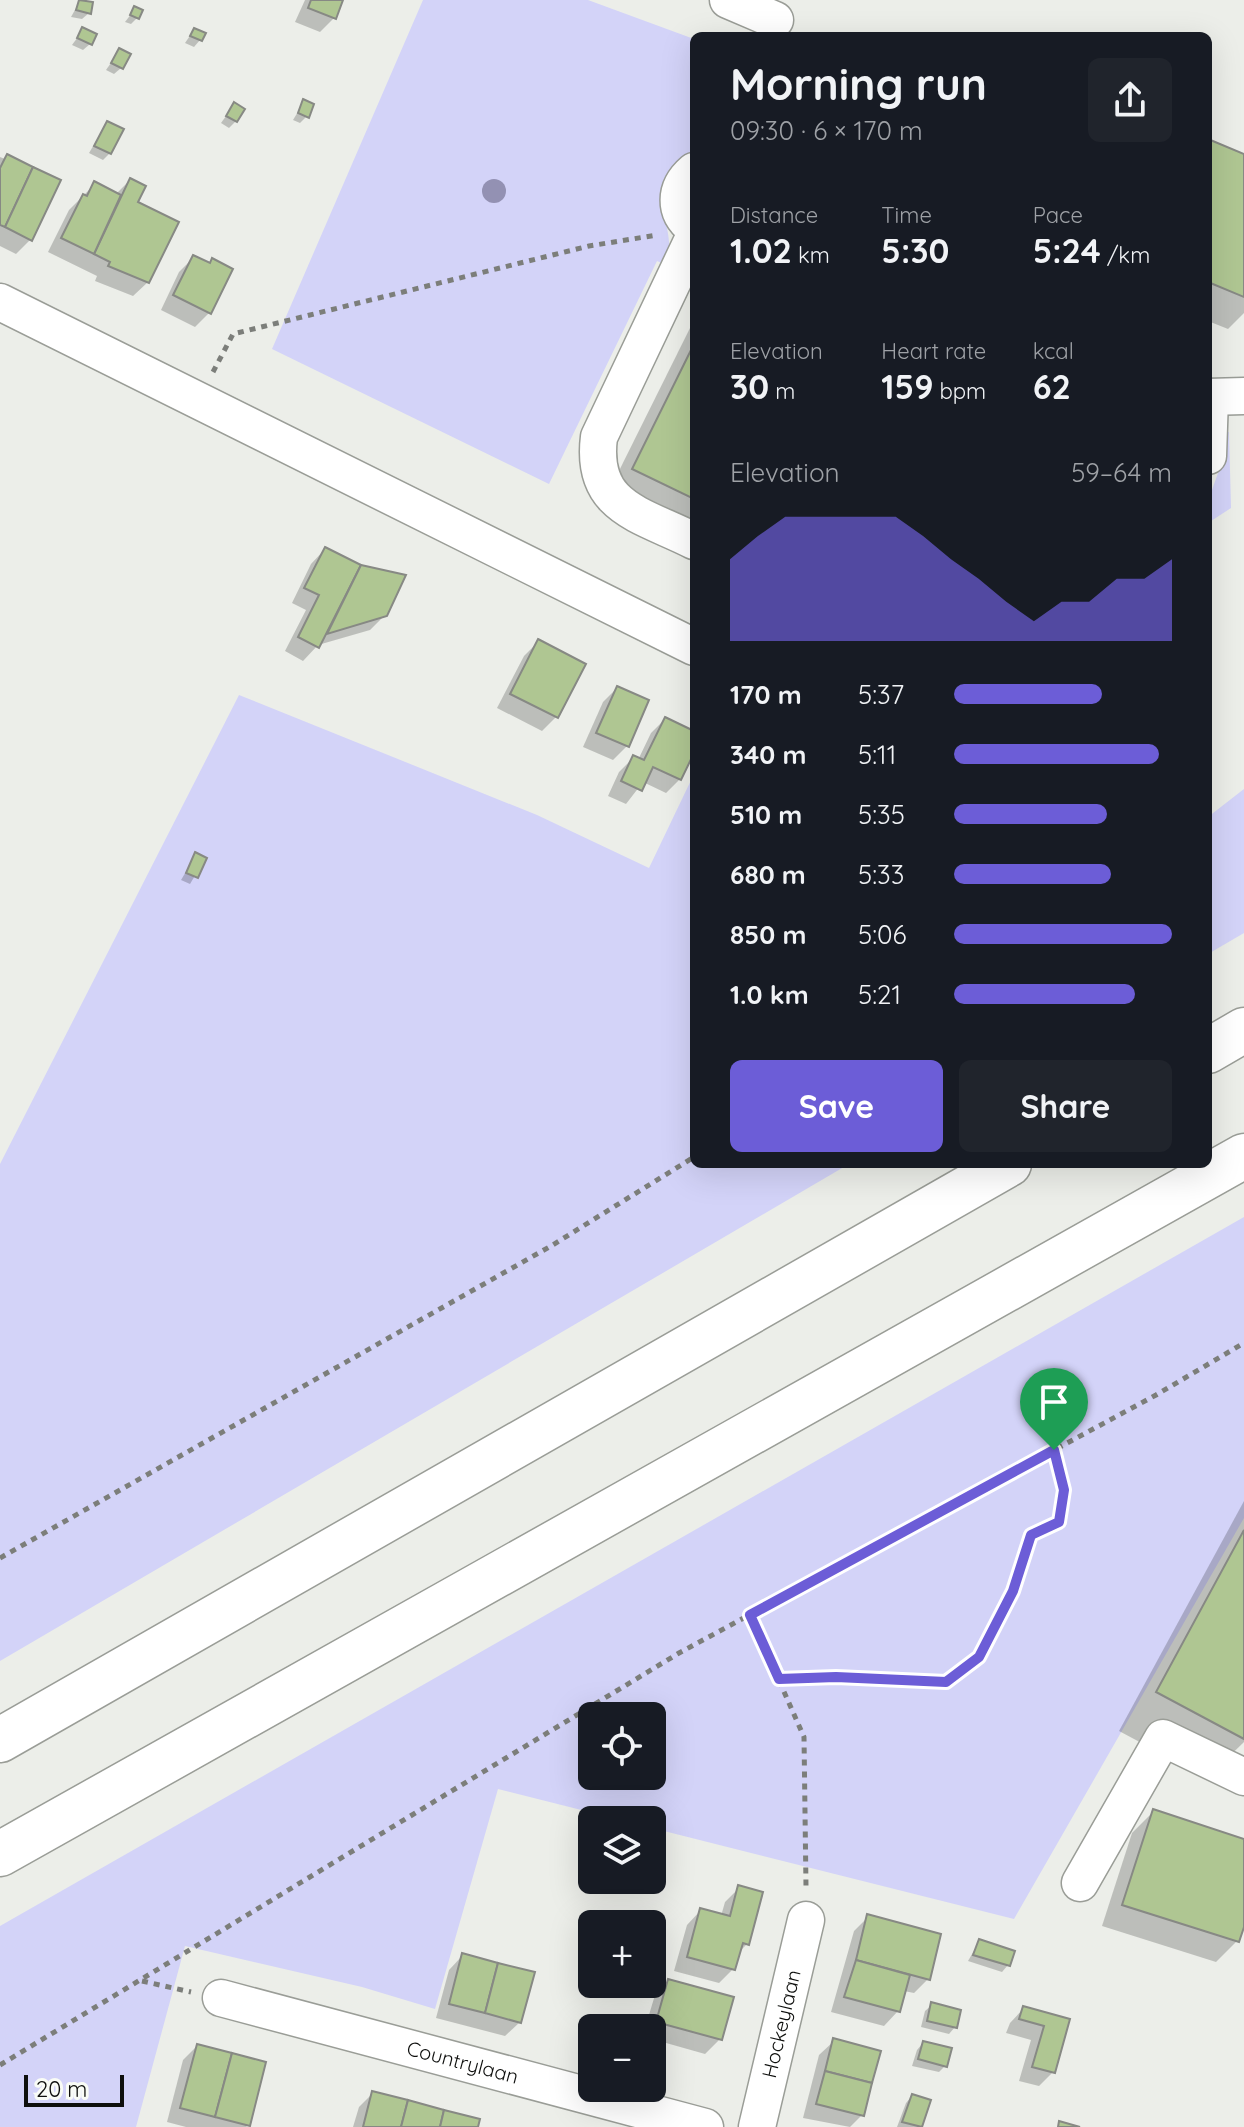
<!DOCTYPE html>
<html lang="en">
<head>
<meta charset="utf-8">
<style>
	:root { --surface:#171b24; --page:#20242c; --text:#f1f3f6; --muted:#9ea1a6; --accent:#6c5dd7 }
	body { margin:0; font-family:Quicksand,sans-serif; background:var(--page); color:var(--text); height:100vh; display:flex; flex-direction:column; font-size:30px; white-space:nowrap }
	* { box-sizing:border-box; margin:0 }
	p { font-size:26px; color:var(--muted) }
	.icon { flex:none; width:44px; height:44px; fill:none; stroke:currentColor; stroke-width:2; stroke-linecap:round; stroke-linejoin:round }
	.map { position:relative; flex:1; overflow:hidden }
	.details { position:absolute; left:690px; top:32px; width:522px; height:1136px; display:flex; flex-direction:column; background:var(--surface); border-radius:12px; box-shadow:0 8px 32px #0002 }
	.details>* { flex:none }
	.buttons { position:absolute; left:578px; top:1702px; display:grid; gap:16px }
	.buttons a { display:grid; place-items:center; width:88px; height:88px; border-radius:12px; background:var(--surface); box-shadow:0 8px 32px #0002; font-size:40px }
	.scale { position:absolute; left:24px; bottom:20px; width:100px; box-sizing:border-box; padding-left:8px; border:4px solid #0e0f0d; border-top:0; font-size:22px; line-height:28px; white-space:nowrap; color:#0e0f0d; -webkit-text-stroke:6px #f9fcf6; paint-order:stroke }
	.pin { position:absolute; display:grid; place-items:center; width:68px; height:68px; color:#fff; margin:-82px -34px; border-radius:50% 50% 50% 0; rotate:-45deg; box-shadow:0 0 8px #0007 }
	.pin .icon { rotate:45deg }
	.round { display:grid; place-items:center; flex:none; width:84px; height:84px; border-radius:12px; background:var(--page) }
	.head { display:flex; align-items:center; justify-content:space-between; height:136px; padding:0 40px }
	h1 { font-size:44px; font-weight:800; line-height:60px }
	.metrics { display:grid; grid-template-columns:repeat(3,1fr); gap:12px; height:136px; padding:8px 40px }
	.metrics div { display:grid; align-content:center }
	.metrics b { font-size:34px; font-weight:800 }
	.metrics small { font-size:22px; font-weight:400 }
	.metrics p { font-size:22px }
	.chart { height:224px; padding:16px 40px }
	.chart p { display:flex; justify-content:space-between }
	.chart svg { width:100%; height:144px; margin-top:8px; fill:var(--accent); opacity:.7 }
	.button { display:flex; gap:16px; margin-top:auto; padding:16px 40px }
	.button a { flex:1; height:92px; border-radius:12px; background:var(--accent); color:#fff; font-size:32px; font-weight:800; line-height:92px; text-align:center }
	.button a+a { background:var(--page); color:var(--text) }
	ul { padding:0 40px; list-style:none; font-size:26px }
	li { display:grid; grid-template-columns:128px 96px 1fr; align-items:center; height:60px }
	li i { height:20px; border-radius:10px; background:var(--accent) }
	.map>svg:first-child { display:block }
</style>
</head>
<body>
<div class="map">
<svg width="1244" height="2127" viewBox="0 0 1244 2127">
	<rect width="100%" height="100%" fill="#eceee9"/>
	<g fill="#d3d3f8" fill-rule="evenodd">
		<path d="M423 0H588L694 39V153C634 186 678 217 668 266L657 261 549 484 272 349Z"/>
		<path d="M1229 432 1231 508 1208 523V501L1222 462 1221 433Z"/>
		<path d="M239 695 537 815 649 868 694 774V1164H849L0 1661V1164Z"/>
		<path d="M1244 789V933L1208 954V817Z"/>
		<path d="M1244 1217V1518L1014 1919 652 1828V1820H621L498 1789 435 2009 362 1987 185 1946 136 2127H0V1926ZM652 1716V1776H592V1716Z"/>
	</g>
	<g fill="#0003">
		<path d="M305 0H341L334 18 320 32 295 22Z"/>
		<path d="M80 1 89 13 82 19 71 17Z"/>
		<path d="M135 9 137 18 131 24 125 22Z"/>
		<path d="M83 30 90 44 83 50 72 45Z"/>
		<path d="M194 30 200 40 194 47 185 43Z"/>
		<path d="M120 50 121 68 114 74 106 70Z"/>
		<path d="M304 102 307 116 300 123 293 120Z"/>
		<path d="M234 105 236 121 229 128 221 123Z"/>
		<path d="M107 123 110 153 103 160 89 153Z"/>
		<path d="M1208 141 1244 156V313L1228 329 1208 321Z"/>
		<path d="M0 157 5 159 30 240 16 254 0 246Z"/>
		<path d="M130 180 148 282 133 296 95 281 97 276 48 252 69 210 95 184 116 194Z"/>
		<path d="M193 258 210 312 195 327 161 310 179 272Z"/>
		<path d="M694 320V540L606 497Z"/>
		<path d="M325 549 360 567 403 577 385 615 370 630 318 645 303 661 285 651 306 610 292 603 311 564Z"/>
		<path d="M538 642 583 665 556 717 542 731 497 708 524 656Z"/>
		<path d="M617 688 627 746 613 760 583 747 603 702Z"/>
		<path d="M665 719 694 733V749L680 779 666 793 643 782 626 804 608 796 619 772 633 758 638 760 651 733Z"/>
		<path d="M196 855 205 859 190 884 181 880Z"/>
		<path d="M1244 1501V1742L1207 1778 1119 1731Z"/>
		<path d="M1153 1812 1244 1841V1920L1237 1941 1216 1962 1102 1926 1132 1833Z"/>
		<path d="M739 1888 747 1944 738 1953 733 1969 719 1983 674 1971 687 1925 701 1910 721 1916 725 1902Z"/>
		<path d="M868 1917 928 1979 914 1993 904 1991 898 2011 884 2026 831 2012 854 1931Z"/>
		<path d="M979 1942 1008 1965 1002 1972 968 1961Z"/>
		<path d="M463 1955 520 2022 505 2036 436 2018 449 1970Z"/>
		<path d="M669 1981 720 2039 705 2054 652 2039V2028H645L655 1995Z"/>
		<path d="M932 2005 955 2027 949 2034 921 2027 925 2011Z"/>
		<path d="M1024 2008 1068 2021 1053 2072 1039 2086 1019 2081 1031 2040 1006 2033 1010 2023Z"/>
		<path d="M834 2041 862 2115 850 2127 803 2118 819 2055Z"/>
		<path d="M923 2043 945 2066 939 2072 912 2066 917 2050Z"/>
		<path d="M197 2046 248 2125 246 2127H186L167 2122 183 2060Z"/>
		<path d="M373 2093 476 2127H353L359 2107Z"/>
		<path d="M912 2096 928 2101 920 2127H897L906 2103Z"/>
	</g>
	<g fill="#afc692" stroke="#878984" stroke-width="2">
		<path d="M79 0 93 2 91 14 76 10Z"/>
		<path d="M311 0H343L336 19 308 8Z"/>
		<path d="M134 6 143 10 139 19 130 15Z"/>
		<path d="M82 27 97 34 92 45 77 38Z"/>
		<path d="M194 28 206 33 202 41 190 36Z"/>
		<path d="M119 48 131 54 123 69 111 63Z"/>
		<path d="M303 99 314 104 309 118 298 113Z"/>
		<path d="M234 102 245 109 237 122 226 116Z"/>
		<path d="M107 121 124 129 111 154 94 146Z"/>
		<path d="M1208 139 1244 154V297L1208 282Z"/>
		<path d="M7 154 33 167 5 227 0 225V168Z"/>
		<path d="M33 167 61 180 32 241 5 227Z"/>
		<path d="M130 178 146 186 138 202 179 222 149 283 108 266 110 262 94 254Z"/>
		<path d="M94 181 121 195 94 254 61 238 83 194 87 196Z"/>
		<path d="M193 255 210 263 212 258 233 269 211 314 173 295Z"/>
		<path d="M694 344V499L632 469Z"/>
		<path d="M325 547 361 565 319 648 298 637 319 595 304 588Z"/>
		<path d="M361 565 406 575 387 616 327 634Z"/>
		<path d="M538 639 586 664 558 718 510 694Z"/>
		<path d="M617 686 649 700 629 747 596 733Z"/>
		<path d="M665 717 694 731V753L681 780 653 767 642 791 621 781 633 755 644 760Z"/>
		<path d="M195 852 207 858 198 878 186 873Z"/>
		<path d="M1244 1530V1739L1156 1692Z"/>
		<path d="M1153 1809 1244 1839V1927L1239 1942 1122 1905Z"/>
		<path d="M738 1885 763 1892 749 1945 743 1943 735 1970 687 1957 700 1908 730 1916Z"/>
		<path d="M867 1914 941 1934 930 1980 856 1960Z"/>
		<path d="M979 1939 1015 1951 1010 1966 973 1955Z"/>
		<path d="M462 1953 498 1963 485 2013 449 2004Z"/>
		<path d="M856 1960 910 1975 900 2012 844 1997Z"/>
		<path d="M498 1963 535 1972 521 2023 485 2013Z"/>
		<path d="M668 1979 734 1997 722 2040 656 2022Z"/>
		<path d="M931 2002 961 2010 957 2028 927 2021Z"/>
		<path d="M1023 2006 1070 2019 1055 2073 1032 2067 1044 2026 1019 2019Z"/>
		<path d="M833 2038 881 2051 872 2083 825 2071Z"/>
		<path d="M923 2041 952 2048 947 2067 918 2059Z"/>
		<path d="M197 2044 232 2053 215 2117 180 2108Z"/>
		<path d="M232 2053 266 2062 250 2126 215 2117Z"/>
		<path d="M825 2071 872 2083 864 2116 816 2104Z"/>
		<path d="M372 2091 408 2100 401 2127H363Z"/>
		<path d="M912 2094 931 2100 922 2127 902 2122Z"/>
		<path d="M408 2100 444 2110 440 2127H401Z"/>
		<path d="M444 2110 480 2119 478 2127H440Z"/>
		<path d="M1059 2121 1080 2127H1058Z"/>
	</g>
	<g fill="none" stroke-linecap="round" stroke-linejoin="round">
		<defs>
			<g id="minor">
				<path d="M728 0 775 20"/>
				<path d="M694 171C674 188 673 212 694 228"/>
				<path d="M694 237 599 437C590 508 641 514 694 541"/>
				<path d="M0 302 694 647"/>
				<path d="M1208 397 1244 396"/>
				<path d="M1208 456 1210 397"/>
				<path d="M1080 1883 1163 1738 1244 1777"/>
				<path id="s1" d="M221 1998 705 2127"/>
				<path id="s2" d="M757 2127 806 1920"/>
			</g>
			<g id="highway">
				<path d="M1208 1051 1244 1030"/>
				<path d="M0 1740 1009 1164"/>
				<path d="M0 1854 1244 1156"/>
			</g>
		</defs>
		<use href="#minor" stroke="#9a9d97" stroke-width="39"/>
		<use href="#highway" stroke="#9a9d97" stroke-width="47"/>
		<g stroke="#7c7e7a" stroke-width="5" stroke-dasharray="6 6" stroke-linecap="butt">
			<path d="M213 372 233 334 589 246 657 235"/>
			<path d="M0 1558 551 1246 694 1157"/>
			<path d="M750 1615 804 1737 806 1887"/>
			<path d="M779 1679 946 1682 979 1657 1013 1591 1031 1535 1059 1522 1064 1490 1054 1450"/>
			<path d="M142 1981 191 1992"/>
			<path d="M0 2065 679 1653 1156 1395 1244 1343"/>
		</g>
		<use href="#minor" stroke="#fff" stroke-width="36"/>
		<use href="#highway" stroke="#fff" stroke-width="44"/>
	</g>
	<circle fill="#9391b3" cx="494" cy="191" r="12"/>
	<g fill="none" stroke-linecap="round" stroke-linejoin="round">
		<defs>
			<path id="route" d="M1054 1450 1064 1490 1059 1522 1031 1535 1013 1591 979 1657 946 1682 836 1677 779 1679 750 1615Z"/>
		</defs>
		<use href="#route" stroke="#fff" stroke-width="16"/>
		<use href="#route" stroke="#6c5dd7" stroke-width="10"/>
	</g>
	<g text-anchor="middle" stroke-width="6" stroke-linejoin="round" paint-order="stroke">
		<g font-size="20" fill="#0e0f0d" stroke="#f9fcf6">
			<text dy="7" stroke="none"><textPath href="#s2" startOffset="106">Hockeylaan</textPath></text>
			<text dy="7" stroke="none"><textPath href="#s1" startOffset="250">Countrylaan</textPath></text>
		</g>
	</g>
</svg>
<div class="buttons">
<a><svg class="icon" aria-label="locate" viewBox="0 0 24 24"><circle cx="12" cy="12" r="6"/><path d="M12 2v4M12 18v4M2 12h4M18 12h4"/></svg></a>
<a><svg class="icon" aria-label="layers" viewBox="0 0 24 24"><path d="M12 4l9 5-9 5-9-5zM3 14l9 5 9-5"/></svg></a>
<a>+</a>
<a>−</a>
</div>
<div class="scale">20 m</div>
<div class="pin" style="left:1054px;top:1450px;background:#1e9e55"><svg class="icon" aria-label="arrive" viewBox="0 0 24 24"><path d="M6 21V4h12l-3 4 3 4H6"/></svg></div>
<section class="details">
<div class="head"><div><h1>Morning run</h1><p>09:30 · 6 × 170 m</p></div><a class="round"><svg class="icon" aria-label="share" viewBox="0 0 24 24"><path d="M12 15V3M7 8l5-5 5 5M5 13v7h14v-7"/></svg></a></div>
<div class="metrics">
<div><p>Distance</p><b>1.02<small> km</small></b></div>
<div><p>Time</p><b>5:30</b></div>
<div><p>Pace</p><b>5:24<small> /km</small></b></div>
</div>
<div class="metrics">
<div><p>Elevation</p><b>30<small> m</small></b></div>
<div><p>Heart rate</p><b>159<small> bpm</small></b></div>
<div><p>kcal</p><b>62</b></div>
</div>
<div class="chart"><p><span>Elevation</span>59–64 m</p>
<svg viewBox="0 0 160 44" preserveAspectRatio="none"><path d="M0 44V19L10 12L20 6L30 6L40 6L50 6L60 6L70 12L80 19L90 25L100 32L110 38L120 32L130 32L140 25L150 25L160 19V44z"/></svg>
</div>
<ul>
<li><b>170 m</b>5:37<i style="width:68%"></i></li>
<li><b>340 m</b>5:11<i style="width:94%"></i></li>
<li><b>510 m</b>5:35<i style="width:70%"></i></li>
<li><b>680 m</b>5:33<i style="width:72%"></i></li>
<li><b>850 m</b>5:06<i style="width:100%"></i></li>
<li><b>1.0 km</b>5:21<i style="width:83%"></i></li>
</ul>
<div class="button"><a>Save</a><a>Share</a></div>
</section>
</div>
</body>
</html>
